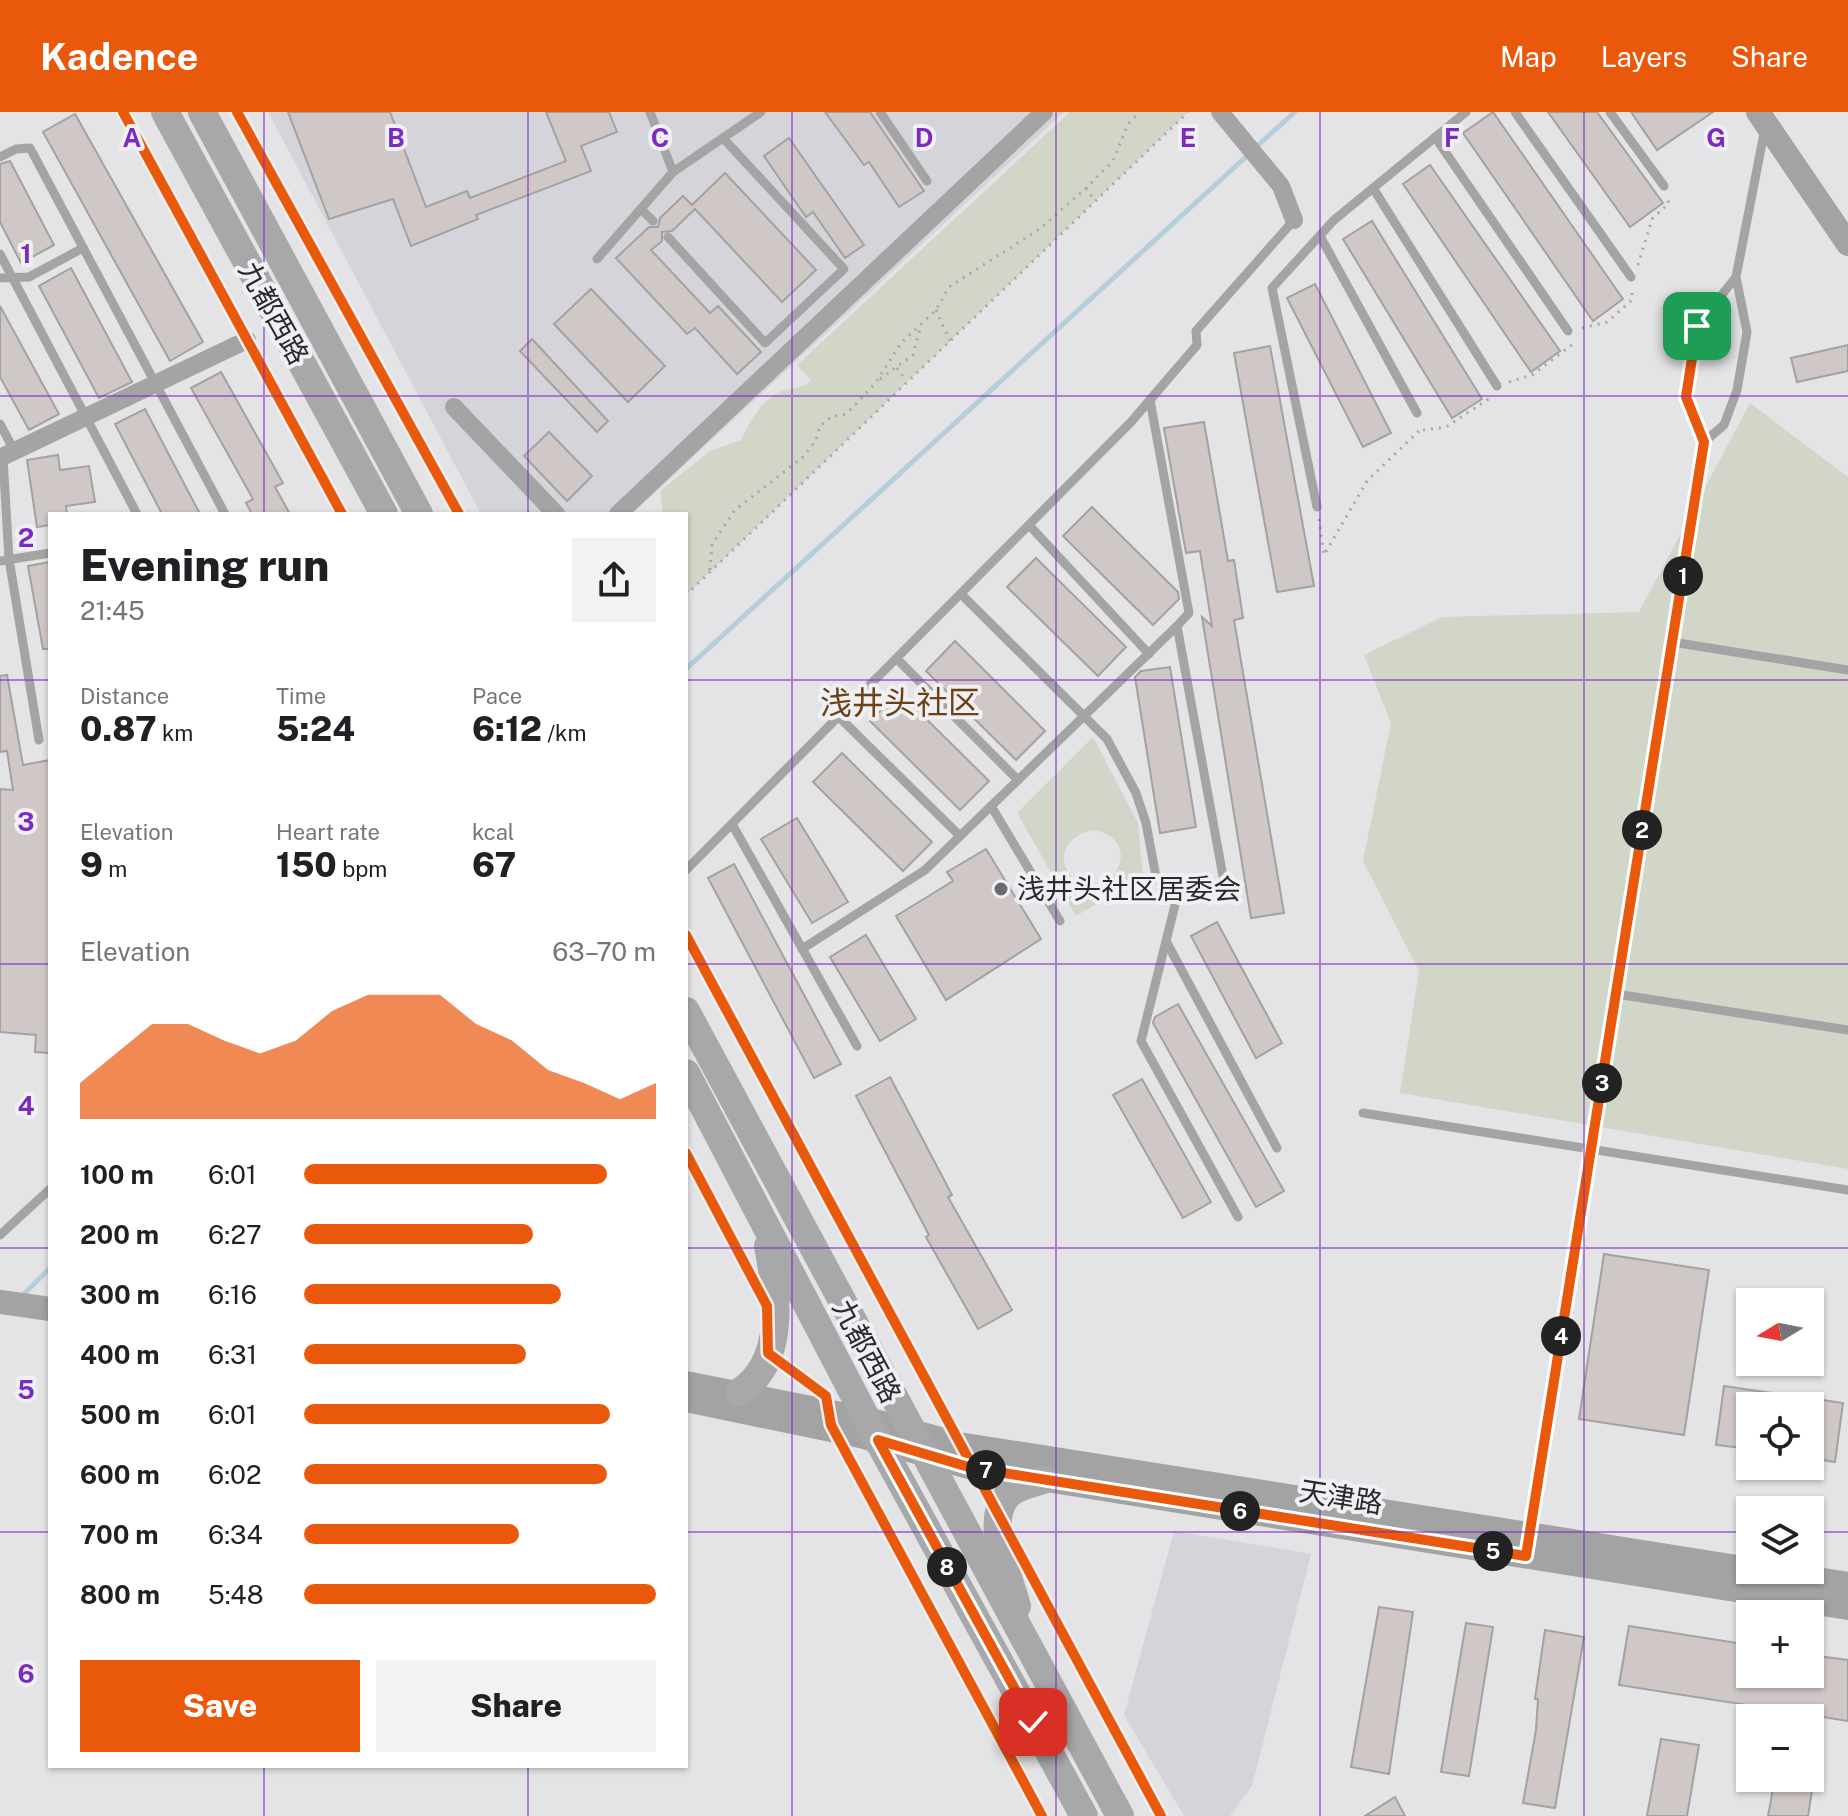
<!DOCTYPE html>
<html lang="en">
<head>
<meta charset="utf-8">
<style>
	:root { --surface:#fff; --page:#f2f2f2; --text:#202124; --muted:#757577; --accent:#ea580c }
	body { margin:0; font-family:"Public Sans","Noto Sans SC",sans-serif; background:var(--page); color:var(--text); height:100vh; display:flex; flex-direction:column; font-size:30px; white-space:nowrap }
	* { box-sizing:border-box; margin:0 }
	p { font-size:26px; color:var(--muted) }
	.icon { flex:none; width:44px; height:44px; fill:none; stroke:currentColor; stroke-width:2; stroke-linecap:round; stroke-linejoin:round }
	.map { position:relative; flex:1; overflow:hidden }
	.sheet { position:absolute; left:48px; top:400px; width:640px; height:1256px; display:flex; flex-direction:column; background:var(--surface); border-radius:0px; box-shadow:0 2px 6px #0004 }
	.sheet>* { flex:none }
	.needle { width:52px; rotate:260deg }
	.fabs { position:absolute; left:1736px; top:1176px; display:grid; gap:16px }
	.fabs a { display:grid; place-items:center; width:88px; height:88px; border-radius:0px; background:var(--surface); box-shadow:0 2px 6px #0004; font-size:40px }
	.pin { position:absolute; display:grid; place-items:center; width:68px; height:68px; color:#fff; margin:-34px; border-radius:16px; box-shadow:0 4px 12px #0006 }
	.km { position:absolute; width:40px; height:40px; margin:-20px; border-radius:50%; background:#222; color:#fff; font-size:22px; line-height:40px; text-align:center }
	.round { display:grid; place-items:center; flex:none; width:84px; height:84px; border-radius:0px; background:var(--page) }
	.head { display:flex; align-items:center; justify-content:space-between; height:136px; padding:0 32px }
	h1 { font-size:44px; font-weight:800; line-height:60px }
	.metrics { display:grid; grid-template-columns:repeat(3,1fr); gap:12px; height:136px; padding:8px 32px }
	.metrics div { display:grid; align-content:center }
	.metrics b { font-size:34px; font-weight:800 }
	.metrics small { font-size:22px; font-weight:400 }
	.metrics p { font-size:22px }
	.chart { height:224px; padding:16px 32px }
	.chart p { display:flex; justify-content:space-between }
	.chart svg { width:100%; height:144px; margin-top:8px; fill:var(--accent); opacity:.7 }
	.primary-button { display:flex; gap:16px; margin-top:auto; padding:16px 32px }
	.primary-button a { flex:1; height:92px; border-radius:0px; background:var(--accent); color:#fff; font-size:32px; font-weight:800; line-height:92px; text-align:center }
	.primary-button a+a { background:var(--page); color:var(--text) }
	ul { padding:0 32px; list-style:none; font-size:26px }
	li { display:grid; grid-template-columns:128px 96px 1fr; align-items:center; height:60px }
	li i { height:20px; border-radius:10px; background:var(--accent) }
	header { display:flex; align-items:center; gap:48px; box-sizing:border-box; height:112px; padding:0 40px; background:var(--accent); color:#fff }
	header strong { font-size:38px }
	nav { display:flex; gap:44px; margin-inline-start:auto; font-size:28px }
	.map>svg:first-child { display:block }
</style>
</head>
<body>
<header>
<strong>Kadence</strong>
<nav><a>Map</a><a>Layers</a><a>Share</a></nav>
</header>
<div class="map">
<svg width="1848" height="1704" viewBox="0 0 1848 1704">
	<rect width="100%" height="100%" fill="#e4e3e5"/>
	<g fill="#d5d4db">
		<path d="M268 0H1064L632 402H481Z"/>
		<path d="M1174 1419 1311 1442 1252 1674 1230 1704H1184L1124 1603Z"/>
	</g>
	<g fill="#d2d6c8" fill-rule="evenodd">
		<path d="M1070 0H1188L686 483V402H663L660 379 710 339 741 328C750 310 761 287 782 279 794 275 800 278 811 268L797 253Z"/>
		<path d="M1750 291 1848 365V1057L1400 981 1419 859 1363 749 1391 611 1364 543 1442 505 1639 500Z"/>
		<path d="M1093 625 1138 711 1143 764 1076 804 1017 701ZM1094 718C1153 730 1101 804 1070 763 1054 742 1072 721 1094 718Z"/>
	</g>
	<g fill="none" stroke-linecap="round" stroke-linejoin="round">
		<g stroke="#b6cdda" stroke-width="5">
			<path d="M1256 35 1295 0"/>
			<path d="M686 557 1249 42"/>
			<path d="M21 1185 50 1156"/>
		</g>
	</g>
	<g fill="#cfc8c6" stroke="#a3a2a2" stroke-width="2">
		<path d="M288 0H390L426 95 467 79 470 86 566 49 546 0H609L617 20 581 34 591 59 476 103 478 107 411 134 393 87 329 107Z"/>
		<path d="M825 0H870L924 79 899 95 869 50 864 53Z"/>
		<path d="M1493 0 1623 187 1593 209 1463 21Z"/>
		<path d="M1548 0H1597L1663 91 1630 115Z"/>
		<path d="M1631 0H1713L1657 38Z"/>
		<path d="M75 2 203 230 170 249 43 20Z"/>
		<path d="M789 26 864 133 845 146 813 100 806 105 764 44Z"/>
		<path d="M10 49 54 133 21 151 0 110V52Z"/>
		<path d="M1430 53 1560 239 1531 260 1403 72Z"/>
		<path d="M725 61 816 158 782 190 695 97 672 119 662 120V129L651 138 710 201 718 194 761 240 737 262 695 216 687 222 616 146 649 115H658L660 106 683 84 692 93Z"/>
		<path d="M1372 109 1482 287 1452 306 1343 127Z"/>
		<path d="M71 156 132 270 99 286 39 174Z"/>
		<path d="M1315 172 1391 321 1363 335 1287 186Z"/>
		<path d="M591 177 665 254 628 290 554 212Z"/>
		<path d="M0 194 59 302 29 318 0 265Z"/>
		<path d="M532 227 608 309 597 320 520 239Z"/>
		<path d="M1848 233V259L1797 270 1791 246Z"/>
		<path d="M1270 234 1314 474 1277 480 1234 241Z"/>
		<path d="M221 260 283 371 275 375 290 402H252L246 391 253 387 191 276Z"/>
		<path d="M145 297 200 402H162L115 312Z"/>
		<path d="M1204 310 1228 449 1234 448 1243 506 1234 508 1284 801 1251 806 1202 505 1212 514 1200 439 1186 441 1164 316Z"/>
		<path d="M549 320 592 364 567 389 524 344Z"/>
		<path d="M58 343 60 358 89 354 95 390 66 394 67 402H50V413L37 415 27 348Z"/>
		<path d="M1092 395 1178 480 1179 487 1153 513 1063 424Z"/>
		<path d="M1036 446 1126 535 1098 564 1007 475Z"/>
		<path d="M50 450V537H43L28 454Z"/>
		<path d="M955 529 1045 619 1016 648 926 559Z"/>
		<path d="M1170 555 1196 715 1160 721 1135 565 1141 559Z"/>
		<path d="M7 563 23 653 50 648V941L35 940 36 923 0 920V677L13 678 7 639 0 640V564Z"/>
		<path d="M899 580 989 669 960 698 870 609Z"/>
		<path d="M842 641 932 730 903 759 813 670Z"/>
		<path d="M797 706 848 790 812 811 761 727Z"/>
		<path d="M986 737 1041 827 946 888 896 804 953 769 947 760Z"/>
		<path d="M734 752 841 952 814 966 708 766Z"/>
		<path d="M1217 810 1282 931 1256 946 1191 824Z"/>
		<path d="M866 823 916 907 880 929 830 845Z"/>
		<path d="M1178 892 1284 1079 1256 1095 1153 911 1155 905Z"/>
		<path d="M890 965 952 1083 948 1085 1012 1198 978 1217 926 1125 929 1123 856 984Z"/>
		<path d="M1142 967 1211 1090 1183 1106 1113 983Z"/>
		<path d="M1604 1142 1709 1158 1684 1323 1579 1307Z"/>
		<path d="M1724 1274 1806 1286V1294H1750V1337L1716 1333Z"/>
		<path d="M1810 1286 1843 1291 1835 1350 1810 1346Z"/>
		<path d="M1379 1495 1413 1500 1389 1662 1351 1655Z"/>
		<path d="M1466 1511 1493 1515 1469 1664 1441 1660Z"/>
		<path d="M1629 1514 1750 1533V1562H1810V1543L1848 1548V1609L1619 1573Z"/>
		<path d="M1545 1518 1584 1525 1555 1696 1523 1691 1536 1618 1538 1587H1535Z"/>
		<path d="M1661 1627 1699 1633 1687 1704H1647Z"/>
		<path d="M1775 1666H1814L1808 1704H1768Z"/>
		<path d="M1395 1685 1405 1704H1365Z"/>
	</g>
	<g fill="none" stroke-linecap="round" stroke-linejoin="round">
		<g stroke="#a8a8a9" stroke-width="3" stroke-dasharray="2 6" stroke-linecap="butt">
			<path d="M1086 76 1095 89"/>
			<path d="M1638 153 1652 107 1669 91 1667 87"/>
			<path d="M936 198 950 229"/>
			<path d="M1582 216 1607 210 1632 188V179"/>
			<path d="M897 256 906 269"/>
			<path d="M880 267 913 243 921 213"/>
			<path d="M1509 270 1532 263 1573 232"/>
			<path d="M1423 318 1446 315 1493 284"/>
			<path d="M1319 407 1324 443 1367 369 1422 316"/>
			<path d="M710 458 712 432 735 398 803 345 816 328 820 314 831 305 846 302 857 291 877 269 901 231 936 198 949 175 1041 116 1086 76 1113 49 1128 12 1139 0"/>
			<path d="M686 483 1188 0"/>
		</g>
		<g stroke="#a4a4a5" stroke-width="9">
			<path d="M650 0 673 60"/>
			<path d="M880 0 927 69"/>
			<path d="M1515 0 1631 165"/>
			<path d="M1610 0 1664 74"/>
			<path d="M1435 25 1568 219"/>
			<path d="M0 45 16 37 30 36 225 402"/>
			<path d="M1373 76 1497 274"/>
			<path d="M641 97 653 109"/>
			<path d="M1320 124 1417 301"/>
			<path d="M668 125 765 231 844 157 723 26"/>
			<path d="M0 142 137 402"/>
			<path d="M597 147 673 60 761 0"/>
			<path d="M1736 165 1697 214 1686 285 1704 330 1724 313 1737 278 1747 220 1736 165 1765 16"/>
			<path d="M0 166 29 165 83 136"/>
			<path d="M1150 288 1189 501 1177 514"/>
			<path d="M0 312 15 340"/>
			<path d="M3 346 9 447 39 628"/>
			<path d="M1317 395 1272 176 1334 108 1466 0"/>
			<path d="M1029 413 1149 542"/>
			<path d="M0 449 50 441"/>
			<path d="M961 482 1107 627 1136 681 1146 711 1156 765 1177 785"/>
			<path d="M1672 530 1848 558"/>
			<path d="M897 547 1018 668"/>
			<path d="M839 605 960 724"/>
			<path d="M991 694 1060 809"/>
			<path d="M732 712 857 934"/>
			<path d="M686 758 1131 310 1197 233 1196 219 1294 108"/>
			<path d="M1166 829 1277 1036"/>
			<path d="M802 837 925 758 1177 514 1225 775 1177 785 1141 929 1238 1105"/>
			<path d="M1616 882 1848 918"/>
			<path d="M1363 1001 1848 1078"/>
			<path d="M0 1123 50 1077"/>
			<path d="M1530 1421 1704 330"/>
		</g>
		<g stroke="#a4a4a5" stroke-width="18">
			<path d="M1220 0 1281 74 1294 108"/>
			<path d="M454 295 556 402"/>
			<path d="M0 346 247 228"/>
			<path d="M618 402 1044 0"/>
		</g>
		<g stroke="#a3a3a4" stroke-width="24">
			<path d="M1758 0 1848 132"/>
			<path d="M0 1190 50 1197"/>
			<path d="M686 1271 871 1308 959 1332 1750 1457"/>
			<path d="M686 1288 860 1324 972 1356 1848 1496"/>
			<path d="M1759 1458 1848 1472"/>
		</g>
		<g stroke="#a8a7a9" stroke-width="28">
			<path d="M165 0 384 402"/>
			<path d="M202 0 419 402"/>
			<path d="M686 899 1120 1704"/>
			<path d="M686 961 874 1321 1084 1704"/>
			<path d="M739 1280C787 1250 777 1181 768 1134"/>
			<path d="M1017 1494C1009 1464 980 1401 1013 1379 1021 1374 1034 1371 1043 1368"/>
		</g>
		<defs>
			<g id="cycleway">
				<path d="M123 0 342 402"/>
				<path d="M237 0 459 402"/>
				<path d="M686 823 1161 1704"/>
				<path d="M686 1041 767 1194 768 1241 826 1284 831 1313 1042 1704"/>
			</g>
		</defs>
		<use href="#cycleway" stroke="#f0f0f4" stroke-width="15"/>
		<use href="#cycleway" stroke="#e8590c" stroke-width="10"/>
	</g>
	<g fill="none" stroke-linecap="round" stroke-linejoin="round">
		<defs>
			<path id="route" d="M1033 1610 878 1328 972 1356 1526 1444 1704 330 1686 285 1697 214"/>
		</defs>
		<use href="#route" stroke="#fff" stroke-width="16"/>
		<use href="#route" stroke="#ea580c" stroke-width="10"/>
	</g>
	<path fill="none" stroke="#7b2cbf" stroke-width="2" stroke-opacity="0.55" d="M264 0V402M528 0V402M792 0V1704M1056 0V1704M1320 0V1704M1584 0V1704M0 284H1848M0 568H50M686 568H1848M0 852H50M686 852H1848M0 1136H50M686 1136H1848M0 1420H50M686 1420H1750M1810 1420H1848M264 1654V1704M528 1654V1704"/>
	<circle fill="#6b6a6c" stroke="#f0f0f4" stroke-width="3" cx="1001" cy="777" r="8"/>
	<g text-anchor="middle" stroke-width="8" stroke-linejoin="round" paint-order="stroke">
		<g font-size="28" fill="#2a292b" stroke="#f0f0f4">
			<text transform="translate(274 201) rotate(61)" y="10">九都西路</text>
			<text transform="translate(867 1239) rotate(62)" y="10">九都西路</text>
			<text transform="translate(1341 1385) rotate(9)" y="10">天津路</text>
		</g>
		<g font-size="28" fill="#2a292b" stroke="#f0f0f4" text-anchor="start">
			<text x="1017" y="787">浅井头社区居委会</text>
		</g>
		<g font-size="32" fill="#6a4215" stroke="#f0f0f4">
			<text x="900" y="602">浅井头社区</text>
		</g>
	</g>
	<g font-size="26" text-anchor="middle" font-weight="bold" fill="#7b2cbf" stroke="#f0f0f4" stroke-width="8" stroke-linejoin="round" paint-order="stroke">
		<text x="132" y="35">A</text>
		<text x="396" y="35">B</text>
		<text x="660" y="35">C</text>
		<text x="924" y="35">D</text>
		<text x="1188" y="35">E</text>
		<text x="1452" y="35">F</text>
		<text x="1716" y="35">G</text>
		<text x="26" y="151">1</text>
		<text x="26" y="435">2</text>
		<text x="26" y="719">3</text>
		<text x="26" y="1003">4</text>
		<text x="26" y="1287">5</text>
		<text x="26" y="1571">6</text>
	</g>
</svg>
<div class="fabs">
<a><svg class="needle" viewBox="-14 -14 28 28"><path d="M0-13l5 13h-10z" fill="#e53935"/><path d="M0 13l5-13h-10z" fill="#757577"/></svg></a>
<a><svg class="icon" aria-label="locate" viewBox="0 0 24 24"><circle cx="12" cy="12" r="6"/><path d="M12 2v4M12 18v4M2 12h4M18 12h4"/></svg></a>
<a><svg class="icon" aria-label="layers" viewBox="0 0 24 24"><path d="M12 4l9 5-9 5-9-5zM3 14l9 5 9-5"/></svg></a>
<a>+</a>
<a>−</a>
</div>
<div class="pin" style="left:1697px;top:214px;background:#1e9e55"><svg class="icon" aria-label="arrive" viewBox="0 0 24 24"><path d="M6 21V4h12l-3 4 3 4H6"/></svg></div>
<div class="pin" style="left:1033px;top:1610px;background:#d93025"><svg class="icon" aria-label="check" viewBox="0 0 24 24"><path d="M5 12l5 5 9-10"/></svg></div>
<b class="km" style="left:1683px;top:464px">1</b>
<b class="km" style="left:1642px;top:718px">2</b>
<b class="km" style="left:1602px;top:971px">3</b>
<b class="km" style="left:1561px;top:1224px">4</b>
<b class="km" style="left:1493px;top:1439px">5</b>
<b class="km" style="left:1240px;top:1399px">6</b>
<b class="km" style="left:986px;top:1358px">7</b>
<b class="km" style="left:947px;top:1455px">8</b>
<section class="sheet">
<div class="head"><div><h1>Evening run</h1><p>21:45</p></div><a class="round"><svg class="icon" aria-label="share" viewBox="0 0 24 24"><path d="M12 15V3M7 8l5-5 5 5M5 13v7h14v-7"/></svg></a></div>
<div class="metrics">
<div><p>Distance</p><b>0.87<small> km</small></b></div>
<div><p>Time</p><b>5:24</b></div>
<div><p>Pace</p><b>6:12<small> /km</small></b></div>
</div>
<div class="metrics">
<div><p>Elevation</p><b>9<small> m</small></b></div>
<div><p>Heart rate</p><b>150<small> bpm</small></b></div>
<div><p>kcal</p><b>67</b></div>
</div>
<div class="chart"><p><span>Elevation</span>63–70 m</p>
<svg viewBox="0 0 160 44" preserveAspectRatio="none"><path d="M0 44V33L10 24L20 15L30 15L40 20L50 24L60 20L70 11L80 6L90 6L100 6L110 15L120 20L130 29L140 33L150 38L160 33V44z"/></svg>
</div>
<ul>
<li><b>100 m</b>6:01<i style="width:86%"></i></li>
<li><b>200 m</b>6:27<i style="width:65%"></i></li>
<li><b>300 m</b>6:16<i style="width:73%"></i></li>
<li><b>400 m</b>6:31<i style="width:63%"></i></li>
<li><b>500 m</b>6:01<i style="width:87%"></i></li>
<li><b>600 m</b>6:02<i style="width:86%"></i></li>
<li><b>700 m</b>6:34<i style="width:61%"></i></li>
<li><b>800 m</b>5:48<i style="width:100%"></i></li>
</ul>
<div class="primary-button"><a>Save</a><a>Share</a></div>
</section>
</div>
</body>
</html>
